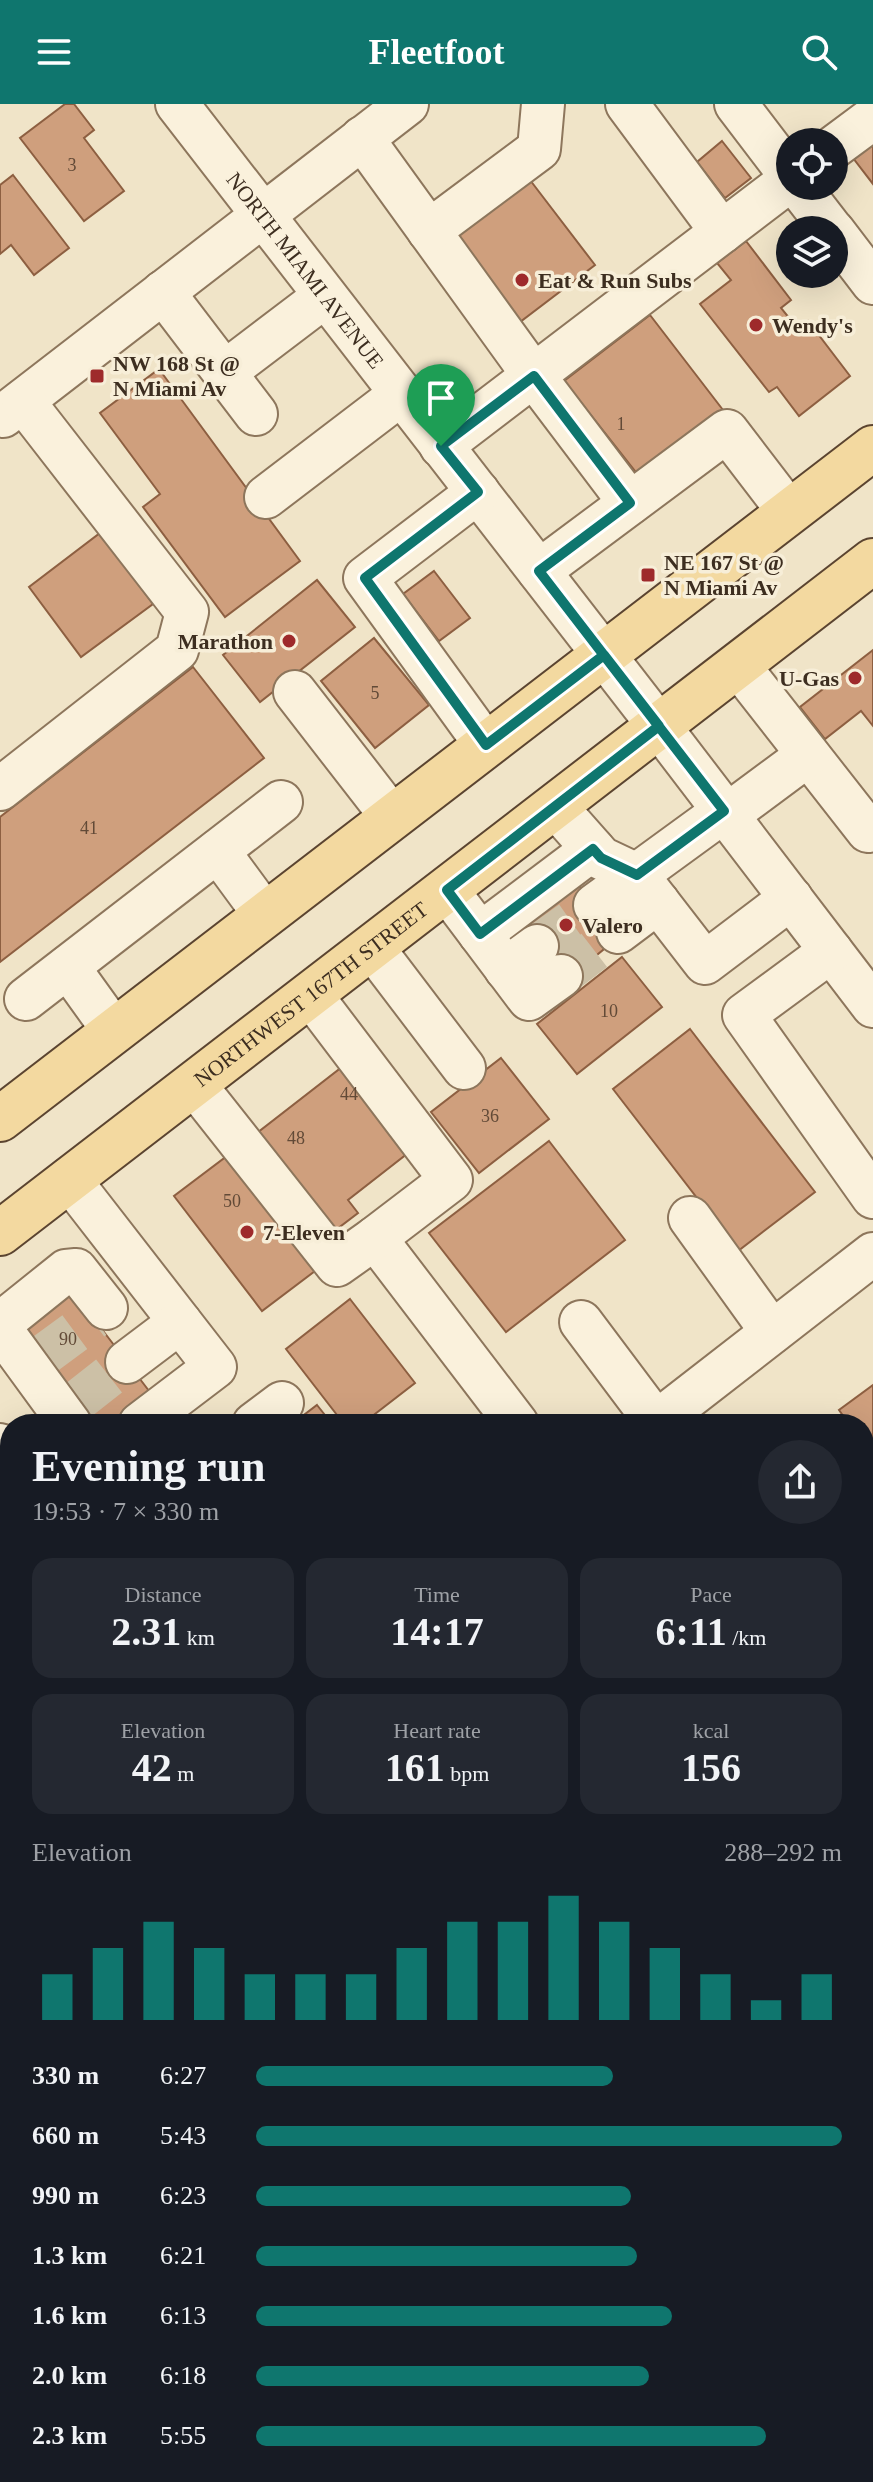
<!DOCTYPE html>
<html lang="en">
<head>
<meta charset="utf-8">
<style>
	:root { --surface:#171b24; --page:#242831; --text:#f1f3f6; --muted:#9ea1a6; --accent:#0f766e }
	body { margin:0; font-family:"Times New Roman",serif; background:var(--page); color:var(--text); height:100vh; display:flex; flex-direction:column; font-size:30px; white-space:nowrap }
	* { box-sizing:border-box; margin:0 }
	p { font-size:26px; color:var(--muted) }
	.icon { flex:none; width:44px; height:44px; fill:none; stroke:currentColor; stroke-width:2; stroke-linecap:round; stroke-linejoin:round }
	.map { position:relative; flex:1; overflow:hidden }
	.panel { position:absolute; left:0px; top:1310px; width:874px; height:1068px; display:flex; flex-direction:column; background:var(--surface); border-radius:32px 32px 0 0; box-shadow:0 8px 32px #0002 }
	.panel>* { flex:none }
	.buttons { position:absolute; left:776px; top:24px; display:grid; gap:16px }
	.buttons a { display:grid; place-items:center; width:72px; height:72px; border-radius:50%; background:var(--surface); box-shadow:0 8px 32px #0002; font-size:40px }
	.pin { position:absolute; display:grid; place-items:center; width:68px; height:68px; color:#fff; margin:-82px -34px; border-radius:50% 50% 50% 0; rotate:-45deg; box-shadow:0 0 8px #0007 }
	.pin .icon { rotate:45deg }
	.round { display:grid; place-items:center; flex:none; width:84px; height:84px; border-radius:42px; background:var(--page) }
	.headline { display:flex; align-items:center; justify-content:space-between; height:136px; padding:0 32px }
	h1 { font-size:44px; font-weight:800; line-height:60px }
	.figures { display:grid; grid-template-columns:repeat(3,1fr); gap:12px; height:136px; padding:8px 32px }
	.figures div { display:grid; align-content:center; border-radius:20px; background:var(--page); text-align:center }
	.figures b { font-size:40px; font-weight:800 }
	.figures small { font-size:22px; font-weight:400 }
	.figures p { font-size:22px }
	.chart { height:224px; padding:16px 32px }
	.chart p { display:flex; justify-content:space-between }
	.chart svg { width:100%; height:144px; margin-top:8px; stroke:var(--accent); stroke-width:6 }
	ul { padding:0 32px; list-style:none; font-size:26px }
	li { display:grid; grid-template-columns:128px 96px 1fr; align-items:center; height:60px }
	li i { height:20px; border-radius:10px; background:var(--accent) }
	header { display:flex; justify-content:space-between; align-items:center; height:104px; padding:0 32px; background:var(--accent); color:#fff; font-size:36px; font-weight:800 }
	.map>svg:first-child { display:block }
</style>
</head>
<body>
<header><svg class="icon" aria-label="menu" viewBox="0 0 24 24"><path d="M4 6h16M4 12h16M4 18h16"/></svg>Fleetfoot<svg class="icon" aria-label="search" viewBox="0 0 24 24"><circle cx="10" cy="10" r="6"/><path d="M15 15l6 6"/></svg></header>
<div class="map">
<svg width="873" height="2378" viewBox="0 0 873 2378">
	<rect width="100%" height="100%" fill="#f0e4c8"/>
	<g fill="#cf9f7d" stroke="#8d5f41" stroke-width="2">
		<path d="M65 0H74L94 26 84 34 124 87 84 117 20 34Z"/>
		<path d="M722 37 751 74 725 94 697 58Z"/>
		<path d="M873 39V80L853 54Z"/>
		<path d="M13 71 69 144 34 171 11 141 0 150V81Z"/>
		<path d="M530 76 595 161 520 218 455 134Z"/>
		<path d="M746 137 791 196 781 204 798 225 808 217 850 272 799 312 777 283 769 288 700 200 731 176 717 159Z"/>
		<path d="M650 211 723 306 639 372 564 277Z"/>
		<path d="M159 265 300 457 225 513 143 403 160 390 100 309Z"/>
		<path d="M100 429 153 500 81 553 29 483Z"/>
		<path d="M434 467 470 514 439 537 403 490Z"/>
		<path d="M317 476 355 523 260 598 223 551Z"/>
		<path d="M374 534 429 601 375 644 321 577Z"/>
		<path d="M873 546V622L861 607 825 635 800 603Z"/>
		<path d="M193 563 264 654 0 858V713Z"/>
		<path d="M569 769 620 832 565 877 514 814Z"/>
		<path d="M622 853 662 903 577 970 537 920Z"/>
		<path d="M690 925 815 1088 738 1147 613 985Z"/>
		<path d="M501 954 549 1015 479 1069 431 1008Z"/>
		<path d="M351 956 417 1042 348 1096 358 1109 333 1128 257 1029Z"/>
		<path d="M549 1037 625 1136 506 1228 429 1129Z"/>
		<path d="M231 1049 319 1164 262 1207 174 1092Z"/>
		<path d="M65 1177 159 1300 133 1320H92L13 1216Z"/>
		<path d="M350 1195 415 1279 362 1320H344L286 1245Z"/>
		<path d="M873 1281V1352L864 1340V1320H849L839 1306Z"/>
		<path d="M317 1301 332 1320H292Z"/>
		<path d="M864 1417 873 1429V1451L864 1458Z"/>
		<path d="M10 1538V1579L0 1566V1546Z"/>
		<path d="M873 1707V1791L864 1798V1710L866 1713Z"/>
		<path d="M873 2038V2139L864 2127V2067L869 2063 864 2057V2045Z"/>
	</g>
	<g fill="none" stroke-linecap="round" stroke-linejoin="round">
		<g stroke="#ccc0a6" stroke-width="42" stroke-dasharray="42 21" stroke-linecap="butt">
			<path d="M537 842 595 801"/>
			<path d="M561 872 618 828"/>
			<path d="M41 1253 94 1214"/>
			<path d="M76 1298 127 1258"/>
		</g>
		<defs>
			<g id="minor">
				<path id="s1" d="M177 0 659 622 873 902"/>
				<path d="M627 0 722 128"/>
				<path d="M736 0 790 71"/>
				<path d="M362 34 534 272 630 399"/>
				<path d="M834 43 873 14"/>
				<path d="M798 82 832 126"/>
				<path d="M429 127 539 45 543 0"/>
				<path d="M834 128 873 179"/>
				<path d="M163 188 256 310"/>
				<path d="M225 268 325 192"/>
				<path d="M3 312 407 0"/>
				<path d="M441 342 790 76"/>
				<path d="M478 388 365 474 486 641"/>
				<path d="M266 393 401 290"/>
				<path d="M539 467 727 327 789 408"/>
				<path d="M738 561 868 727"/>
				<path d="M295 588 392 713"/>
				<path d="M0 685 177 546 187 508 23 297"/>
				<path d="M555 702 601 754 637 771 705 859 791 794"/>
				<path d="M727 711 808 651"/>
				<path d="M218 747 265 811"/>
				<path d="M447 786 529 895 561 872"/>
				<path d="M595 801 724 707"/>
				<path d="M618 828 658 798"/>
				<path d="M480 830 593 745"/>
				<path d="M372 843 464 964"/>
				<path d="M831 847 744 911 873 1093"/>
				<path d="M68 863 114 927"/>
				<path d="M506 865 537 842"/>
				<path d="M310 890 451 1076 375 1134 517 1320"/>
				<path d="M26 895 281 698"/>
				<path d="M194 980 337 1161 375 1134"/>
				<path d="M69 1075 215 1263 140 1320"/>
				<path d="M690 1114 772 1228"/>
				<path d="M581 1218 656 1318"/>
				<path d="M0 1220 66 1167 76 1166 106 1204"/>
				<path d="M0 1224 70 1320"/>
				<path d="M127 1258 180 1218"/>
				<path d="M254 1320 282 1299"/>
				<path d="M654 1320 873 1150"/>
				<path d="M0 1341 10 1354"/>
				<path d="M0 1513 10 1505"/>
				<path d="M0 1714 10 1726"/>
				<path d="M0 1829 10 1821"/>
				<path d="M864 1896 873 1889"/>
				<path d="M0 1976 10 1988"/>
				<path d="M0 2371 5 2378"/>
				<path d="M39 2378 52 2368"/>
				<path d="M242 2378 255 2368"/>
			</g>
			<g id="major">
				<path d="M0 1015 873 344"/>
				<path id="s2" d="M0 1129 873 457"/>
			</g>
		</defs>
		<use href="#minor" stroke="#8d765c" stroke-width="46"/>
		<use href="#major" stroke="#5b4430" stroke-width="48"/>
		<use href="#minor" stroke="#faf1dc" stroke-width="42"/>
		<use href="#major" stroke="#f3d9a0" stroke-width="44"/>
	</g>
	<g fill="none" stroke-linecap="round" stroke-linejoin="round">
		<defs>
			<path id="route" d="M441 342 478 388 365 474 486 641 604 551 659 622 447 786 480 830 593 745 601 754 637 771 724 707 539 467 630 399 534 272 441 342"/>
		</defs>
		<use href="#route" stroke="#fff" stroke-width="16"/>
		<use href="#route" stroke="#0f766e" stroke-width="10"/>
	</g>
	<g fill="#9e2a2b" stroke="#f7eed8" stroke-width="3">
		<circle cx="522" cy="176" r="8"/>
		<circle cx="756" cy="221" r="8"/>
		<rect x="89" y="264" width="16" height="16" rx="4"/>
		<rect x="640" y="463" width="16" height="16" rx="4"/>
		<circle cx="289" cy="537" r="8"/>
		<circle cx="855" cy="574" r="8"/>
		<circle cx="566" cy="821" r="8"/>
		<circle cx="247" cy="1128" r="8"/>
	</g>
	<g text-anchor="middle" stroke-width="7" stroke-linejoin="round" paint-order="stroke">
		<g font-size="18" fill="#624a37">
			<text x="72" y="67">3</text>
			<text x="621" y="326">1</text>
			<text x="375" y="595">5</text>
			<text x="89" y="730">41</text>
			<text x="609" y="913">10</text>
			<text x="349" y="996">44</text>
			<text x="490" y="1018">36</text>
			<text x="296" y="1040">48</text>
			<text x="232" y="1103">50</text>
			<text x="68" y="1241">90</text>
		</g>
		<g font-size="22" fill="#3d2e20" stroke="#f7eed8">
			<text dy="8" stroke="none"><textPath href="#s1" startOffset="210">NORTH MIAMI AVENUE</textPath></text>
			<text dy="8" stroke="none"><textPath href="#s2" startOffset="392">NORTHWEST 167TH STREET</textPath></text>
		</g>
		<g font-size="22" font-weight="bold" fill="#3d2e20" stroke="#f7eed8" text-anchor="start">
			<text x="538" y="184">Eat &amp; Run Subs</text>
			<text x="772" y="229">Wendy's</text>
			<text x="113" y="267">NW 168 St @<tspan x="113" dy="25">N Miami Av</tspan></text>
			<text x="664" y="466">NE 167 St @<tspan x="664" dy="25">N Miami Av</tspan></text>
			<text x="273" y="545" text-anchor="end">Marathon</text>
			<text x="839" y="582" text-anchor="end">U-Gas</text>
			<text x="582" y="829">Valero</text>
			<text x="263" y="1136">7-Eleven</text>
		</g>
	</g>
</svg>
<div class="buttons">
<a><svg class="icon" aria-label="locate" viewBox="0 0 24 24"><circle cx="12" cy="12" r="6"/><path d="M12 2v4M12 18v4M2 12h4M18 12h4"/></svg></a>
<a><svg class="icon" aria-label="layers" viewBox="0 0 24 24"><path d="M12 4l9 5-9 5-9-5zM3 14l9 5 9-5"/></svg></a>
</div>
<div class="pin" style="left:441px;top:342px;background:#1e9e55"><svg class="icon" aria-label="arrive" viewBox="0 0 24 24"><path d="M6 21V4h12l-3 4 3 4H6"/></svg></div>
<section class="panel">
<div class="headline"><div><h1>Evening run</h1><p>19:53 · 7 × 330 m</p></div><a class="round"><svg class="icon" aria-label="share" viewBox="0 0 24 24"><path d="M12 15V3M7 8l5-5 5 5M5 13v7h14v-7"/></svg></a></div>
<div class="figures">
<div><p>Distance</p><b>2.31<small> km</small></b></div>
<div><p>Time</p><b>14:17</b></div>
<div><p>Pace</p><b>6:11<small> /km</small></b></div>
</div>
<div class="figures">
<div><p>Elevation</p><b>42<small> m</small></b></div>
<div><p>Heart rate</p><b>161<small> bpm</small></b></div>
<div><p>kcal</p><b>156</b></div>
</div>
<div class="chart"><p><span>Elevation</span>288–292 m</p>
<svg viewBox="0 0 160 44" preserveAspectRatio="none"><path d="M5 44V30M15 44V22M25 44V14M35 44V22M45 44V30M55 44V30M65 44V30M75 44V22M85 44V14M95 44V14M105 44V6M115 44V14M125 44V22M135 44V30M145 44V38M155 44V30"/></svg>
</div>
<ul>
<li><b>330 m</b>6:27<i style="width:61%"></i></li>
<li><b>660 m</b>5:43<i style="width:100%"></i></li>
<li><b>990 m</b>6:23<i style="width:64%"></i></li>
<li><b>1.3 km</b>6:21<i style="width:65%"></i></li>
<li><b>1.6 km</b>6:13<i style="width:71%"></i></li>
<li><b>2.0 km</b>6:18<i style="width:67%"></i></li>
<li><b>2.3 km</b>5:55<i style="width:87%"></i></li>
</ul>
</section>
</div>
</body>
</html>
